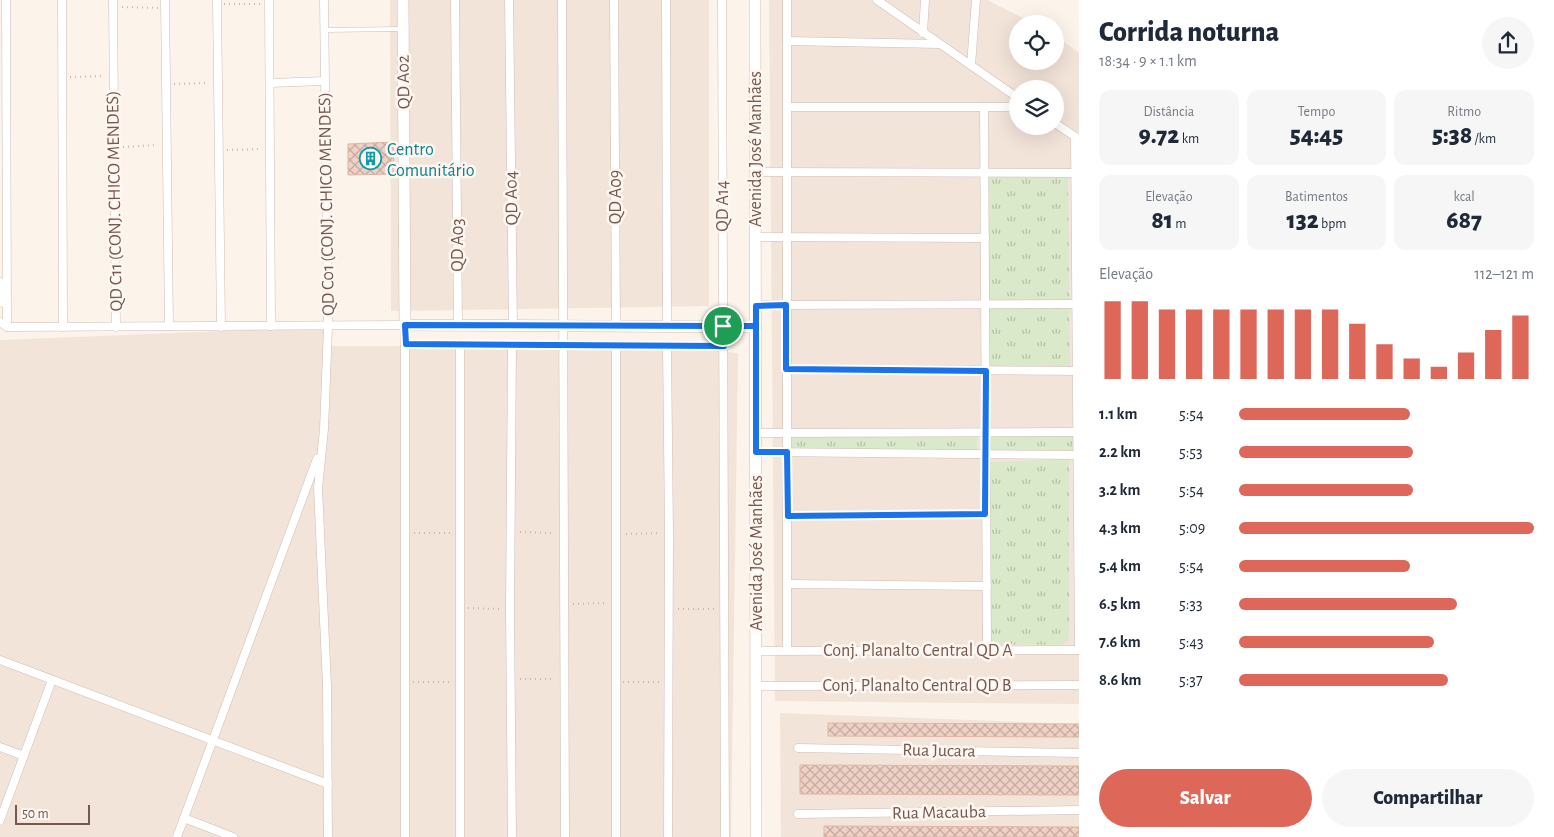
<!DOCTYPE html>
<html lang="pt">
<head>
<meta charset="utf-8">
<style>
	:root { --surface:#fff; --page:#f6f6f7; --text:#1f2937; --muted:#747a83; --accent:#dd6758 }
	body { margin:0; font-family:"Alegreya Sans",sans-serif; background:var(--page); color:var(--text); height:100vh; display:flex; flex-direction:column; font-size:19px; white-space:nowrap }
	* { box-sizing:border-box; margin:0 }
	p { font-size:16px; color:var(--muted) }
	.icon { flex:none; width:28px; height:28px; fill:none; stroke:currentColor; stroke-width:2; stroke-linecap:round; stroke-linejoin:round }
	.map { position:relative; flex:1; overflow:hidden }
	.side { display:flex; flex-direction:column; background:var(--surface); width:475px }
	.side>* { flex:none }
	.controls { position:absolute; left:1009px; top:15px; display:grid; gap:10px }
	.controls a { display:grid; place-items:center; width:55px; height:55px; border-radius:50%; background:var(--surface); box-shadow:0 5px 20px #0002; font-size:25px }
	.scale { position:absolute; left:15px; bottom:12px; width:75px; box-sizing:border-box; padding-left:5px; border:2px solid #75584f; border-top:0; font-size:14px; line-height:18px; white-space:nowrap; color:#75584f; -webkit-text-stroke:4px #fef7f1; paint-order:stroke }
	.pin { position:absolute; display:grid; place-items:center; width:42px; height:42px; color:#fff; margin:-21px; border:2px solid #fff; border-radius:50%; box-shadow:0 1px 5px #0007 }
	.round { display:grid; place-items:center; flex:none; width:52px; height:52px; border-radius:26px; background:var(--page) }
	.headline { display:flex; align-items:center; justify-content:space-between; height:85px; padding:0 20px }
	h1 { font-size:28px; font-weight:800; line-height:38px }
	.metrics { display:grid; grid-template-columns:repeat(3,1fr); gap:8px; height:85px; padding:5px 20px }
	.metrics div { display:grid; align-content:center; border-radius:12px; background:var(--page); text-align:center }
	.metrics b { font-size:25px; font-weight:800 }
	.metrics small { font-size:14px; font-weight:400 }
	.metrics p { font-size:14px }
	.chart { height:140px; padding:10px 20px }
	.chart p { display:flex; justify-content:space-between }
	.chart svg { width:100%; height:90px; margin-top:5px; stroke:var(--accent); stroke-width:6 }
	.action { display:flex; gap:10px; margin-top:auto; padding:10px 20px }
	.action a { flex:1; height:58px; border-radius:30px; background:var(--accent); color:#fff; font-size:20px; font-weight:800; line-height:58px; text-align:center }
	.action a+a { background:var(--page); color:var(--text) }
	ul { padding:0 20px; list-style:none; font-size:16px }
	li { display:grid; grid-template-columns:80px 60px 1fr; align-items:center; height:38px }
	li i { height:12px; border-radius:6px; background:var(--accent) }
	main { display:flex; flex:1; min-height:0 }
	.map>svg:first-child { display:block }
</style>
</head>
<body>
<main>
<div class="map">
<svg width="1079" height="837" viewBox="0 0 1079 837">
	<defs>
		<pattern id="park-tufts" width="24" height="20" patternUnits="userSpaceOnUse" patternTransform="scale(1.25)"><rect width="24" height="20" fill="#d9e9c9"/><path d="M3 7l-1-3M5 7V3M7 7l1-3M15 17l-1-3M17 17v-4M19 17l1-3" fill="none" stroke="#b5c0a6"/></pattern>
		<pattern id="building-cross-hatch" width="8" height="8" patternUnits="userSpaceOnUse" patternTransform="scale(1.25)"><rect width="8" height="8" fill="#efd0c4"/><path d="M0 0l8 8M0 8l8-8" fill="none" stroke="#c6aca2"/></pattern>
	</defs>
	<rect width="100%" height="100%" fill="#fcf3ea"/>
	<g fill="#f3e4d9" fill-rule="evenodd">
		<path d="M390 0H709V306L391 311Z"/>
		<path d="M769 0H987L1035 24H1018V61H1055V35L1079 53V704L775 701ZM1018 89H1055V126H1018Z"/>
		<path d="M328 327V346H667L738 353 731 837H0V340Z"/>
		<path d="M780 713 1079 724V837H781Z"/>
	</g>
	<g fill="url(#park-tufts)">
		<path d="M1068 176 1070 366H989L987 177Z"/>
		<path d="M792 435 977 437V451L792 448Z"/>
		<path d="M988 435 1074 436V450H988Z"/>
		<path d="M1069 459V637L1067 642 1061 645 991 644 990 462Z"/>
	</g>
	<g fill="url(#building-cross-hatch)" stroke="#e1b5a5">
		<path d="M393 142 394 174 348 175V144Z"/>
		<path d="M828 723 1079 724V737L828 736Z"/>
		<path d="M800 765 1079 766V795L800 794Z"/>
		<path d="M824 826 1079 827V837H824Z"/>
	</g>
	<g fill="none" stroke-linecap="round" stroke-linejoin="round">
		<defs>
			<path id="lane" d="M325 30 401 29"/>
			<g id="street">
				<path d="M6 0 7 327"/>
				<path d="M62 0 63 327"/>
				<path d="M113 0 116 327"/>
				<path d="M165 0 169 326"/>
				<path d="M217 0 221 327"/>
				<path d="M269 0 271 326"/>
				<path d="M324 0 328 327 324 429 318 488 327 686 328 837"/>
				<path d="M455 0 458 326"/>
				<path d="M509 0 513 326"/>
				<path d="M562 0 565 837"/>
				<path d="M614 0 616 326"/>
				<path d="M666 0 667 326"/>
				<path d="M722 0 725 837"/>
				<path d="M787 0V650"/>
				<path d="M877 0 1018 98"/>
				<path d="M923 33 925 0"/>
				<path d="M787 41 939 44"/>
				<path d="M971 65 976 0"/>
				<path d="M270 83 324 81"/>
				<path d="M788 107H1018"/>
				<path d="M984 107 987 651"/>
				<path d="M1055 123 1077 138"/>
				<path d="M1075 137 1079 650"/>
				<path d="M755 172 1075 173"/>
				<path d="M756 237 985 238"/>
				<path d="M0 282 3 303"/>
				<path d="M756 305 1079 304"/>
				<path d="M0 322 7 327 405 325V837"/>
				<path d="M406 344 724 346"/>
				<path d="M616 346V837"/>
				<path d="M667 346 669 533 668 837"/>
				<path d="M786 369 1079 371"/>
				<path d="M757 433 1079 432"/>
				<path d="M756 452 1079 455"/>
				<path d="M788 516 985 514"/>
				<path d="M788 584 987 586"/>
				<path d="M756 651 1079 650"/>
				<path d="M0 660 328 784"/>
				<path d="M756 686 1079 685"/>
				<path d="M0 747 24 756"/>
				<path d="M798 748 1079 753"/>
				<path d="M798 814 1079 810"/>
				<path d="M184 818 233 837"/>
				<path d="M0 820 52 680"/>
				<path d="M177 837 317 459"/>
				<path d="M460 837V344"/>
				<path d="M512 837 510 609 512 345"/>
			</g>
			<g id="secondary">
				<path d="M403 0 405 325 756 327"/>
				<path d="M755 0 756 837"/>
			</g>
		</defs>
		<use href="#lane" stroke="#cfbcb3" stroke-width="5"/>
		<use href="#street" stroke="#cfbcb3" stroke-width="9"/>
		<use href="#secondary" stroke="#d2bcb1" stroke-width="12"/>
		<g stroke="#d5b3a6" stroke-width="2" stroke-dasharray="1 4" stroke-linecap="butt">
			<path d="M224 4H262"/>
			<path d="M122 7 158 8"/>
			<path d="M70 77 105 76"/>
			<path d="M174 84 209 83"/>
			<path d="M123 147 158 145"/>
			<path d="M227 150 262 149"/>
			<path d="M520 532 555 533"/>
			<path d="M414 533H452"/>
			<path d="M626 534 661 533"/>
			<path d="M573 604 608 603"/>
			<path d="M468 608 500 609"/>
			<path d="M678 609H716"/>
			<path d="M520 679H555"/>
			<path d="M413 682H450"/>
			<path d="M623 682H661"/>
		</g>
		<use href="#lane" stroke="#fff" stroke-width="4"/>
		<use href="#street" stroke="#fff" stroke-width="8"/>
		<use href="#secondary" stroke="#fff" stroke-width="11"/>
	</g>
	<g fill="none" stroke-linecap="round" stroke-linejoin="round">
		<defs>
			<path id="route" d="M723 326 405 325 406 344 724 346 723 326H756V452H787L788 516 985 514 986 371 786 369V305L756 306V326H723"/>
		</defs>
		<use href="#route" stroke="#fff" stroke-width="10"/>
		<use href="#route" stroke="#1a73e8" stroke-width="6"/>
	</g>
	<defs>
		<symbol id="building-ring" viewBox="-11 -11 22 22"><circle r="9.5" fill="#fef7f1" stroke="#0f9aa8" stroke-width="1.5"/><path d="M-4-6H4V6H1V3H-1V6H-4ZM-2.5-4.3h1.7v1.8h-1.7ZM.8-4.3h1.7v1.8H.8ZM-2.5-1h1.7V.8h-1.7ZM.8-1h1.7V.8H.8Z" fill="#0f9aa8"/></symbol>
	</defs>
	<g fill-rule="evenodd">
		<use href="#building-ring" x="358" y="146" width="25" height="25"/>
	</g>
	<g text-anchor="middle" stroke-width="5" stroke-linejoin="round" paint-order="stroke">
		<g font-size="18" fill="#75584f" stroke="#fef7f1">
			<text transform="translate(403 82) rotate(-91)" y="6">QD A02</text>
			<text transform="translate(755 149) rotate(-90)" y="6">Avenida José Manhães</text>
			<text transform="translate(615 197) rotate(-90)" y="6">QD A09</text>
			<text transform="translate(511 198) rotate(-91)" y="6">QD A04</text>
			<text transform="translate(114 201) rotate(-91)" y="6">QD C11 (CONJ. CHICO MENDES)</text>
			<text transform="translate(326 204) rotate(-91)" y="6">QD C01 (CONJ. CHICO MENDES)</text>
			<text transform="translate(722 206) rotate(-90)" y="6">QD A14</text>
			<text transform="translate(457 245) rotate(-90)" y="6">QD A03</text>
			<text transform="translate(756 553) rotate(-90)" y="6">Avenida José Manhães</text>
			<text x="918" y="656">Conj. Planalto Central QD A</text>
			<text x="917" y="691">Conj. Planalto Central QD B</text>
			<text transform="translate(939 750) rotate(1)" y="6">Rua Jucara</text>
			<text transform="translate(939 812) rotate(-1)" y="6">Rua Macauba</text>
		</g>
		<g font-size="18" fill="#0d838f" stroke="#fef7f1" text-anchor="start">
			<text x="387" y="155">Centro<tspan x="387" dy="21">Comunitário</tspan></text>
		</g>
	</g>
</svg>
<div class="controls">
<a><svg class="icon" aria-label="locate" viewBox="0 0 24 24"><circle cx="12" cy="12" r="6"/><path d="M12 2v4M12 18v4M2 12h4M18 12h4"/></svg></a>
<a><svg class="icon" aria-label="layers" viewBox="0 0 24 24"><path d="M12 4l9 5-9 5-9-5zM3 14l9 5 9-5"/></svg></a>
</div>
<div class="scale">50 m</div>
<div class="pin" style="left:723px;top:326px;background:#1e9e55"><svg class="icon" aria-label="arrive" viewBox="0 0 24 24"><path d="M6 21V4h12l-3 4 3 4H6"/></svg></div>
</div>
<section class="side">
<div class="headline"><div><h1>Corrida noturna</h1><p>18:34 · 9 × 1.1 km</p></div><a class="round"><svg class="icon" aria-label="share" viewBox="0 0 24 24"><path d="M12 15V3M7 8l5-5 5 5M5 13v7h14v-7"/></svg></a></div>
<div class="metrics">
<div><p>Distância</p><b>9.72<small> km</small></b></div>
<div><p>Tempo</p><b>54:45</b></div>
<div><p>Ritmo</p><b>5:38<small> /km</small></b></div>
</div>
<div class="metrics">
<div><p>Elevação</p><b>81<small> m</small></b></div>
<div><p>Batimentos</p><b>132<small> bpm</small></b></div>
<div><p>kcal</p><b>687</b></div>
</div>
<div class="chart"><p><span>Elevação</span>112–121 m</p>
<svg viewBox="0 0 160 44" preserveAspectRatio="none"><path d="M5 44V6M15 44V6M25 44V10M35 44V10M45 44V10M55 44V10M65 44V10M75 44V10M85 44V10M95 44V17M105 44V27M115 44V34M125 44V38M135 44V31M145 44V20M155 44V13"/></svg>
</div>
<ul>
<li><b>1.1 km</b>5:54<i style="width:58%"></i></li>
<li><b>2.2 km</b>5:53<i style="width:59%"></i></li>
<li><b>3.2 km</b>5:54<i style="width:59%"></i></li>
<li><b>4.3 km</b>5:09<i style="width:100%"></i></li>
<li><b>5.4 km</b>5:54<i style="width:58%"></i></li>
<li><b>6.5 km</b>5:33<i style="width:74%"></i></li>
<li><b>7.6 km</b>5:43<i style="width:66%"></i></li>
<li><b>8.6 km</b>5:37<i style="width:71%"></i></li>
</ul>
<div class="action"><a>Salvar</a><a>Compartilhar</a></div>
</section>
</main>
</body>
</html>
